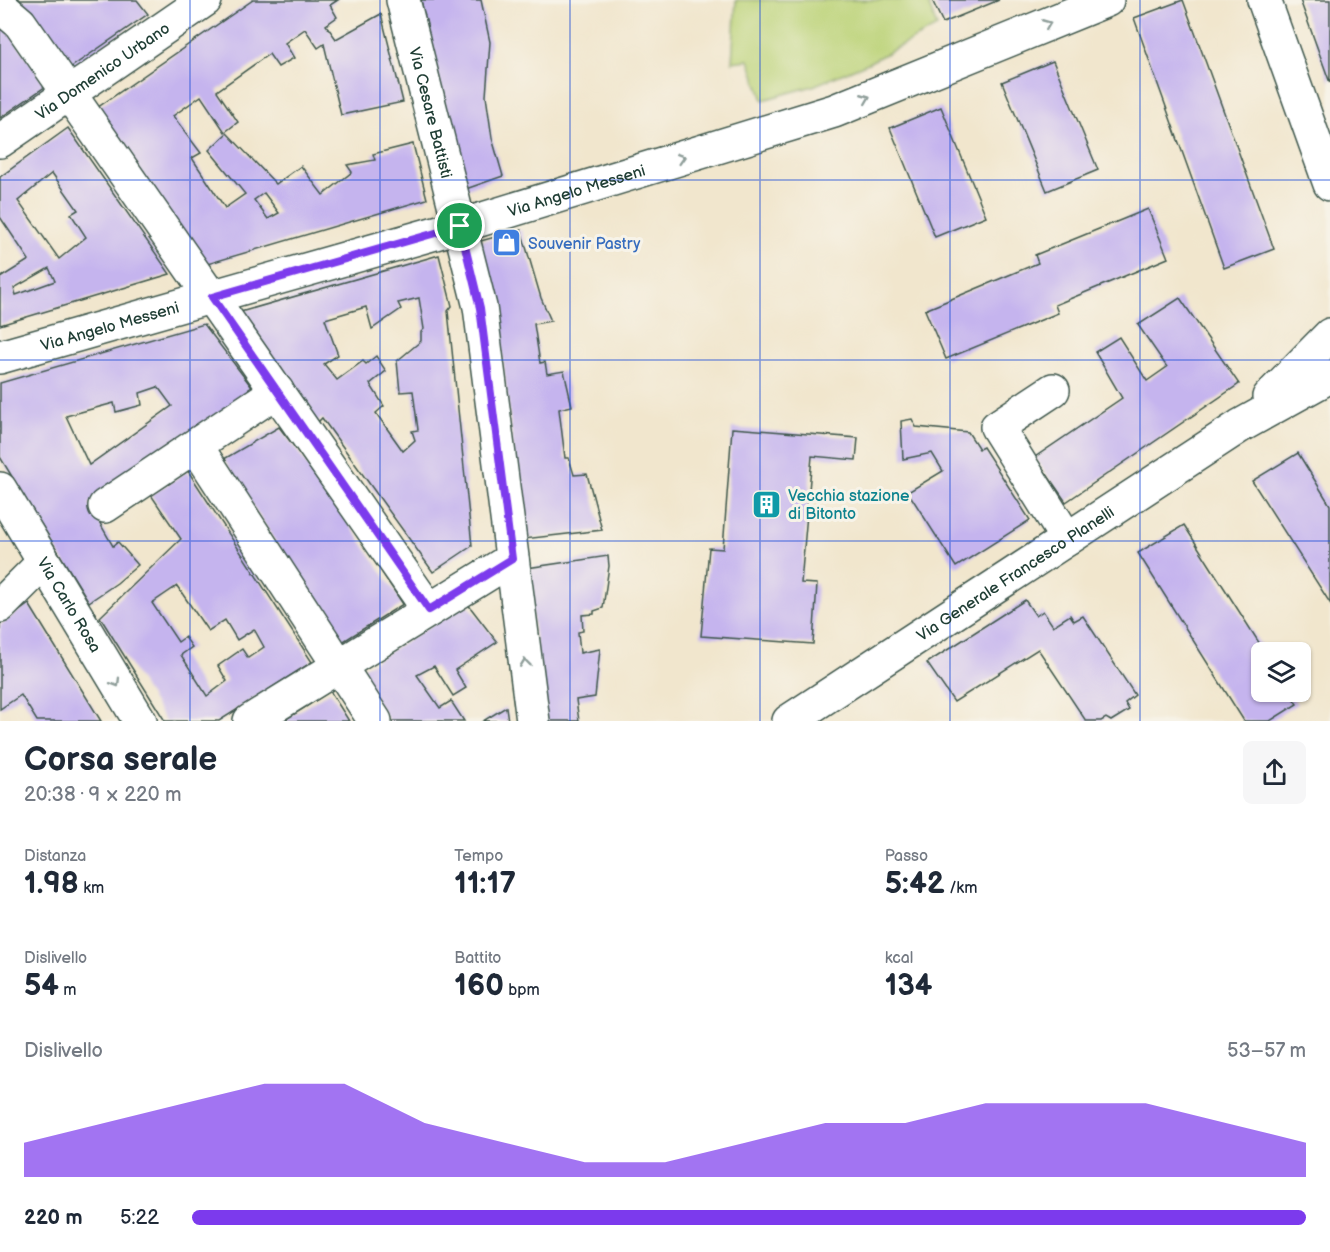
<!DOCTYPE html>
<html lang="it">
<head>
<meta charset="utf-8">
<style>
	:root { --surface:#fff; --page:#f6f6f7; --text:#1f2937; --muted:#747a83; --accent:#7c3aed }
	body { margin:0; font-family:"Balsamiq Sans",sans-serif; background:var(--page); color:var(--text); height:100vh; display:flex; flex-direction:column; font-size:22px; white-space:nowrap }
	* { box-sizing:border-box; margin:0 }
	p { font-size:20px; color:var(--muted) }
	.icon { flex:none; width:33px; height:33px; fill:none; stroke:currentColor; stroke-width:2; stroke-linecap:round; stroke-linejoin:round }
	.map { position:relative; height:721px; overflow:hidden }
	.panel { display:flex; flex-direction:column; background:var(--surface); flex:1 }
	.panel>* { flex:none }
	.buttons { position:absolute; left:1251px; top:642px; display:grid; gap:12px }
	.buttons a { display:grid; place-items:center; width:60px; height:60px; border-radius:9px; background:var(--surface); box-shadow:0 2px 4px #0004; font-size:30px }
	.pin { position:absolute; display:grid; place-items:center; width:51px; height:51px; color:#fff; margin:-26px; border:3px solid #fff; border-radius:50%; box-shadow:0 2px 6px #0007 }
	.round { display:grid; place-items:center; flex:none; width:63px; height:63px; border-radius:9px; background:var(--page) }
	.head { display:flex; align-items:center; justify-content:space-between; height:102px; padding:0 24px }
	h1 { font-size:33px; font-weight:700; line-height:45px }
	.stats { display:grid; grid-template-columns:repeat(3,1fr); gap:9px; height:102px; padding:6px 24px }
	.stats div { display:grid; align-content:center }
	.stats b { font-size:30px; font-weight:700 }
	.stats small { font-size:16px; font-weight:400 }
	.stats p { font-size:16px }
	.chart { height:168px; padding:12px 24px }
	.chart p { display:flex; justify-content:space-between }
	.chart svg { width:100%; height:108px; margin-top:6px; fill:var(--accent); opacity:.7 }
	ul { padding:0 24px; list-style:none; font-size:20px }
	li { display:grid; grid-template-columns:96px 72px 1fr; align-items:center; height:45px }
	li i { height:15px; border-radius:8px; background:var(--accent) }
	.map>svg:first-child { display:block }
</style>
</head>
<body>
<div class="map">
<svg width="1330" height="721" viewBox="0 0 1330 721">
	<rect width="100%" height="100%" fill="#f7f3e8"/>
	<filter id="ink" filterUnits="userSpaceOnUse"><feTurbulence type="fractalNoise" baseFrequency=".0167" numOctaves="2"/><feDisplacementMap in="SourceGraphic" scale="12" xChannelSelector="R" yChannelSelector="G"/><feConvolveMatrix kernelMatrix="1 2 1 2 8 2 1 2 1" color-interpolation-filters="sRGB"/></filter>
	<filter id="wash" filterUnits="userSpaceOnUse"><feTurbulence type="fractalNoise" baseFrequency=".008" numOctaves="4" result="noise"/><feDisplacementMap in="SourceGraphic" scale="24" xChannelSelector="R" yChannelSelector="G"/><feGaussianBlur stdDeviation="1.35" result="paint"/><feColorMatrix in="noise" values="0 0 0 0 0 0 0 0 0 0 0 0 0 0 0 0 0 1.4 0 .05"/><feComposite in="paint" operator="in"/></filter>
	<g filter="url(#wash)">
		<rect width="100%" height="100%" fill="#f1e6cd"/>
		<path fill="#bcd378" stroke="#6e8856" stroke-width="1.5" d="M736 0H927L937 27 868 63 813 86 763 100 749 60 732 62Z"/>
		<g id="blocks">
			<g fill="#c5b4ee" fill-rule="evenodd">
				<path d="M17 0H137L148 14 67 70Z"/>
				<path d="M253 0H338L330 5 337 17 326 25 336 39 381 14 403 102 341 115 324 44 318 48 305 29 285 43 294 58 278 67 269 54 217 91 238 122 225 132 201 96 173 116 201 153 192 158 225 208 245 194 209 150 227 133 276 184 301 166 323 195 352 172 347 165 375 160 373 154 413 144 427 199 204 265 94 110ZM264 193 279 213 268 219 254 200Z"/>
				<path d="M421 0H481L490 42 486 96 492 138 503 176 463 190Z"/>
				<path d="M932 0H999L943 23Z"/>
				<path d="M1183 0 1274 249 1224 268 1134 18Z"/>
				<path d="M1300 0H1330V83Z"/>
				<path d="M0 17 46 86 0 118Z"/>
				<path d="M1053 61 1098 170 1047 191 1002 82Z"/>
				<path d="M941 107 986 216 935 237 890 128Z"/>
				<path d="M68 128 170 274 0 325V278L29 260 0 217V177ZM52 173 78 210 71 214 86 237 59 259 18 201ZM49 268 55 281 16 295 14 288Z"/>
				<path d="M1148 209 1168 258 1055 305 1058 313 946 359 925 310 1038 263 1035 255Z"/>
				<path d="M521 230 541 298 551 321 534 324 540 363 545 362 547 374 564 371 572 406 559 409 565 458H569L574 475 587 474 602 530 524 539 497 309 477 242Z"/>
				<path d="M439 255 452 306 448 311 472 546 433 572 322 418 314 426 237 313ZM419 298 424 329 421 332V341L397 361 400 392 413 391 418 430 412 431 415 440 403 451 376 413 384 406 370 384 386 371 376 356 366 364 363 361 337 380 324 364 338 355 325 319 366 307 372 329 401 309 398 303Z"/>
				<path d="M1180 298 1239 384 1066 502 1035 457 1122 398 1095 352 1119 337 1147 381 1167 367 1138 325Z"/>
				<path d="M204 324 254 390 89 504 113 546 118 542 138 565 117 583 89 602 0 457V383ZM158 387 172 406 89 465 66 416 114 403 116 412 142 405 140 393Z"/>
				<path d="M912 419 916 427 968 432 979 449 983 447 1030 520 956 567 908 492 943 471 932 453 903 459 901 421Z"/>
				<path d="M279 427 293 445 361 541 403 604 339 644 224 459Z"/>
				<path d="M732 428 858 438 856 460 812 456 801 583 817 584 813 644 701 636 709 548 723 549Z"/>
				<path d="M1298 453 1330 505V603L1252 481Z"/>
				<path d="M188 471 312 662 219 721H165L100 617 181 539 151 495ZM177 586 208 631 225 620 237 640 254 629 264 647 248 658 242 649 218 666 227 681 207 696 181 655 192 647 185 637 178 642 152 603Z"/>
				<path d="M1184 525 1265 652H1262V692H1289L1297 704 1270 721H1244L1138 553Z"/>
				<path d="M608 556 609 566 603 608 594 611V614L582 615 583 631 578 632 580 653 600 649 595 697 576 700 579 721H545L527 568Z"/>
				<path d="M1025 600 1036 616 1043 611 1053 626 1070 615 1074 621 1083 616 1135 695 1125 703 1129 710 1111 721 1106 718 1101 721H1086L1038 649 954 702 927 663Z"/>
				<path d="M467 603 497 642 455 670 466 688 453 696 434 666 417 675 440 708 451 701 464 721H389L357 672Z"/>
				<path d="M29 604 101 721H37L21 695 0 709V625Z"/>
				<path d="M330 691 349 721H283L304 708Z"/>
				<path d="M506 707 508 721H483Z"/>
			</g>
		</g>
	</g>
	<g filter="url(#ink)">
		<use href="#blocks" fill-opacity="0" stroke="#3e564b" stroke-width="1.5"/>
		<g fill="none" stroke-linecap="round" stroke-linejoin="round">
			<defs>
				<g id="minor">
					<path id="s1" d="M403 0 480 307 533 721"/>
					<path d="M0 6 20 23 429 610"/>
					<path id="s2" d="M0 141 205 0"/>
					<path id="s3" d="M0 357 460 226 834 111 1107 0"/>
					<path d="M1053 390 997 427 1067 539"/>
					<path d="M1269 397 1330 335"/>
					<path d="M196 446 375 721"/>
					<path id="s4" d="M0 489 140 721"/>
					<path d="M105 506 277 391"/>
					<path d="M0 606 43 563"/>
					<path d="M250 721 512 559"/>
					<path id="s5" d="M789 721 1240 426 1330 376"/>
				</g>
				<path id="tertiary" d="M1264 0 1330 184"/>
			</defs>
			<use href="#minor" stroke="#3e564b" stroke-width="36"/>
			<use href="#tertiary" stroke="#3e564b" stroke-width="36"/>
			<use href="#minor" stroke="#fff" stroke-width="33"/>
			<use href="#tertiary" stroke="#fff" stroke-width="33"/>
		</g>
		<defs><path id="oneway-chevron" d="M-2-3.5L2.5 0L-2 3.5" fill="none" stroke-width="1.6" stroke-linecap="round" stroke-linejoin="round" transform="scale(1.5)"/></defs>
		<g stroke="#8f9e9a">
			<use href="#oneway-chevron" transform="translate(1047 24) rotate(-22)"/>
			<use href="#oneway-chevron" transform="translate(866 98) rotate(-22)"/>
			<use href="#oneway-chevron" transform="translate(681 158) rotate(-17)"/>
			<use href="#oneway-chevron" transform="translate(525 663) rotate(-97)"/>
			<use href="#oneway-chevron" transform="translate(116 683) rotate(59)"/>
		</g>
	</g>
	<g fill="none" stroke-linecap="round" stroke-linejoin="round" filter="url(#ink)">
		<defs>
			<path id="route" d="M460 226 480 308 512 559 429 610 212 297Z"/>
		</defs>
		<use href="#route" stroke="#fff" stroke-width="12"/>
		<use href="#route" stroke="#7c3aed" stroke-width="8"/>
	</g>
	<path fill="none" stroke="#1d4ed8" stroke-width="1.5" stroke-opacity="0.55" d="M190 0V721M380 0V721M570 0V721M760 0V721M950 0V721M1140 0V721M0 180H1330M0 360H1330M0 541H1330"/>
	<defs>
		<symbol id="shop-square" viewBox="-11 -11 22 22"><rect x="-9" y="-9" width="18" height="18" rx="4" fill="#3f7fe0" stroke="#f7f3e8"/><path d="M-5-2.5h2.3a2.7 3.5 0 0 1 5.4 0H5L5.5 6h-11ZM-1.5-2.5h3a1.5 2.3 0 0 0-3 0Z" fill="#fff"/></symbol>
		<symbol id="building-square" viewBox="-11 -11 22 22"><rect x="-9" y="-9" width="18" height="18" rx="4" fill="#0f9aa8" stroke="#f7f3e8"/><path d="M-4-6H4V6H1V3H-1V6H-4ZM-2.5-4.3h1.7v1.8h-1.7ZM.8-4.3h1.7v1.8H.8ZM-2.5-1h1.7V.8h-1.7ZM.8-1h1.7V.8H.8Z" fill="#fff"/></symbol>
	</defs>
	<g fill-rule="evenodd">
		<use href="#shop-square" x="490" y="226" width="33" height="33"/>
		<use href="#building-square" x="750" y="488" width="33" height="33"/>
	</g>
	<g text-anchor="middle" stroke-width="6" stroke-linejoin="round" paint-order="stroke">
		<g font-size="16" fill="#1f3d34" stroke="#f7f3e8">
			<text dy="6" stroke="none"><textPath href="#s2" startOffset="124">Via Domenico Urbano</textPath></text>
			<text dy="6" stroke="none"><textPath href="#s1" startOffset="116">Via Cesare Battisti</textPath></text>
			<text dy="6" stroke="none"><textPath href="#s3" startOffset="600">Via Angelo Messeni</textPath></text>
			<text dy="6" stroke="none"><textPath href="#s3" startOffset="114">Via Angelo Messeni</textPath></text>
			<text dy="6" stroke="none"><textPath href="#s5" startOffset="270">Via Generale Francesco Planelli</textPath></text>
			<text dy="6" stroke="none"><textPath href="#s4" startOffset="135">Via Carlo Rosa</textPath></text>
		</g>
		<g font-size="16" fill="#366cbe" stroke="#f7f3e8" text-anchor="start">
			<text x="528" y="249">Souvenir Pastry</text>
		</g>
		<g font-size="16" fill="#0d838f" stroke="#f7f3e8" text-anchor="start">
			<text x="788" y="501">Vecchia stazione<tspan x="788" dy="18">di Bitonto</tspan></text>
		</g>
	</g>
</svg>
<div class="buttons">
<a><svg class="icon" aria-label="layers" viewBox="0 0 24 24"><path d="M12 4l9 5-9 5-9-5zM3 14l9 5 9-5"/></svg></a>
</div>
<div class="pin" style="left:460px;top:226px;background:#1e9e55"><svg class="icon" aria-label="arrive" viewBox="0 0 24 24"><path d="M6 21V4h12l-3 4 3 4H6"/></svg></div>
</div>
<section class="panel">
<div class="head"><div><h1>Corsa serale</h1><p>20:38 · 9 × 220 m</p></div><a class="round"><svg class="icon" aria-label="share" viewBox="0 0 24 24"><path d="M12 15V3M7 8l5-5 5 5M5 13v7h14v-7"/></svg></a></div>
<div class="stats">
<div><p>Distanza</p><b>1.98<small> km</small></b></div>
<div><p>Tempo</p><b>11:17</b></div>
<div><p>Passo</p><b>5:42<small> /km</small></b></div>
</div>
<div class="stats">
<div><p>Dislivello</p><b>54<small> m</small></b></div>
<div><p>Battito</p><b>160<small> bpm</small></b></div>
<div><p>kcal</p><b>134</b></div>
</div>
<div class="chart"><p><span>Dislivello</span>53–57 m</p>
<svg viewBox="0 0 160 44" preserveAspectRatio="none"><path d="M0 44V30L10 22L20 14L30 6L40 6L50 22L60 30L70 38L80 38L90 30L100 22L110 22L120 14L130 14L140 14L150 22L160 30V44z"/></svg>
</div>
<ul>
<li><b>220 m</b>5:22<i style="width:100%"></i></li>
</ul>
</section>
</body>
</html>
